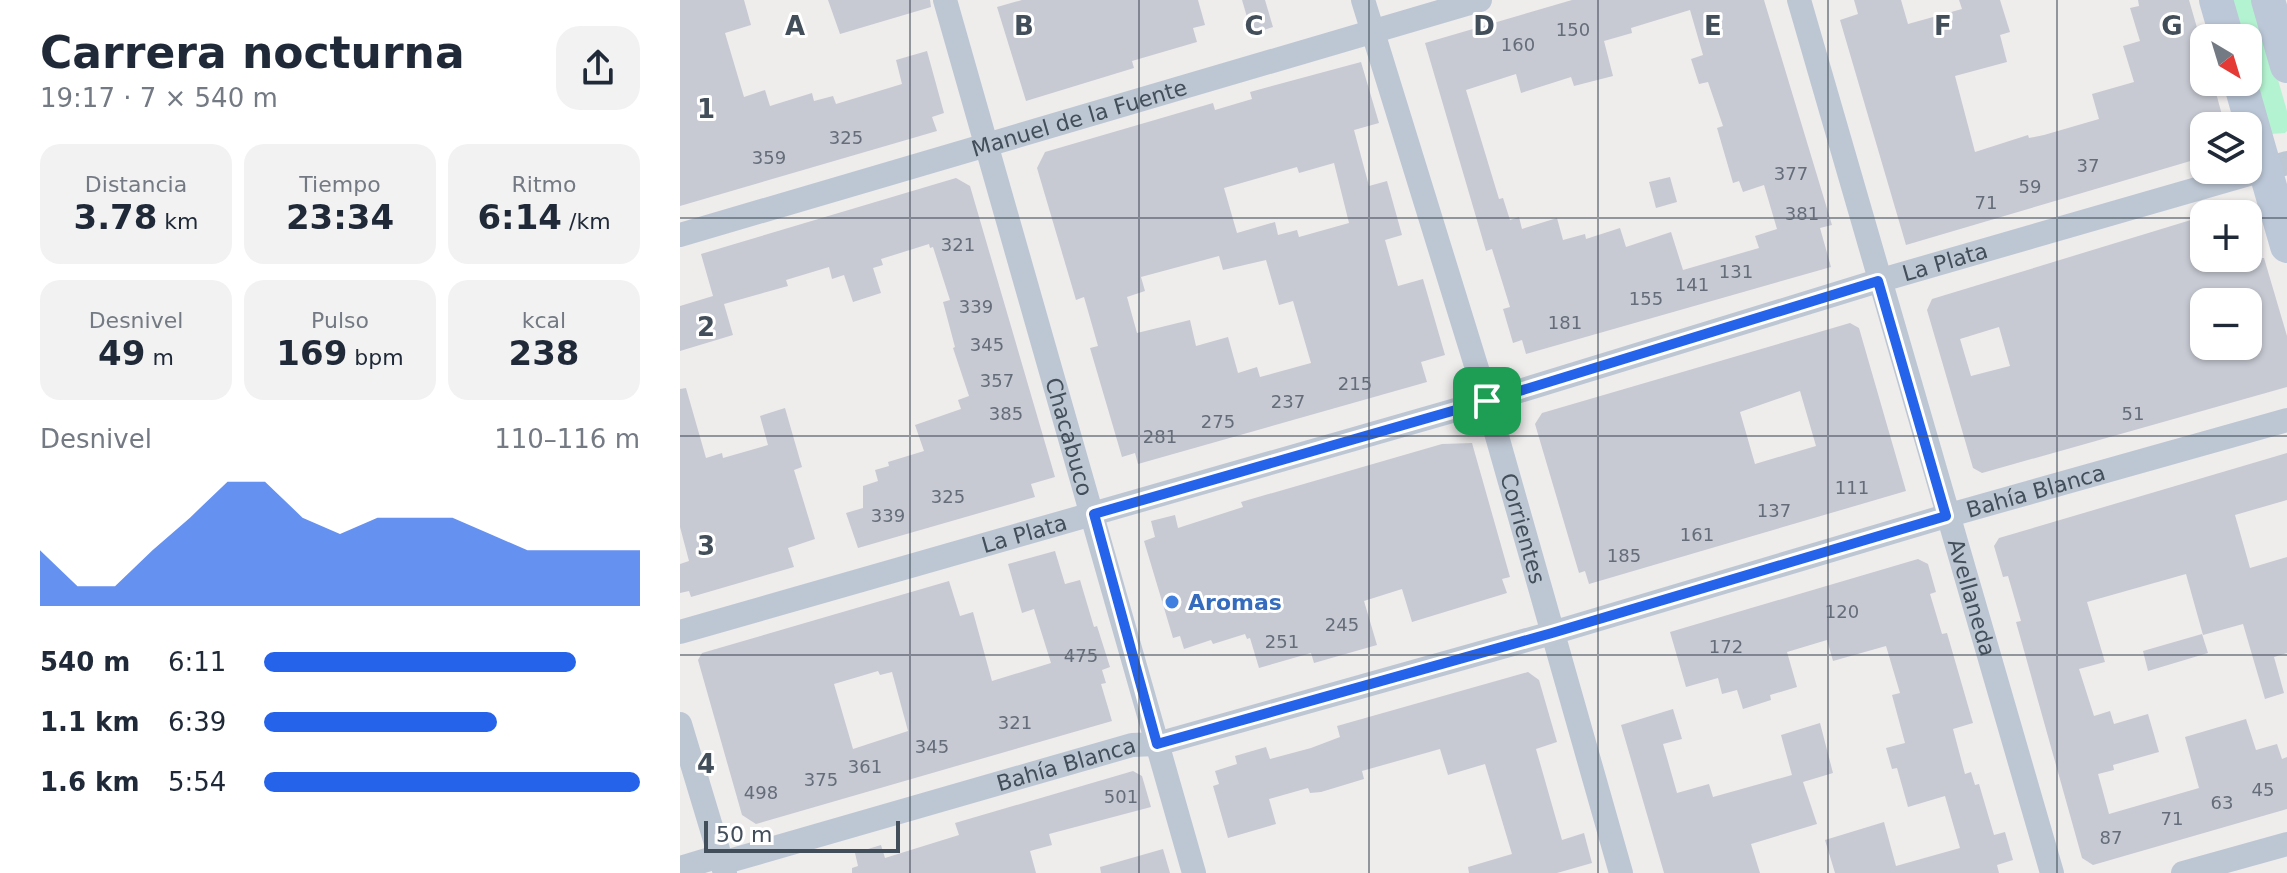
<!DOCTYPE html>
<html lang="es">
<head>
<meta charset="utf-8">
<style>
	:root { --surface:#fff; --page:#f2f2f3; --text:#1f2937; --muted:#747a83; --accent:#2563eb }
	body { margin:0; font-family:"DejaVu Sans",sans-serif; background:var(--page); color:var(--text); height:100vh; display:flex; flex-direction:column; font-size:30px; white-space:nowrap }
	* { box-sizing:border-box; margin:0 }
	p { font-size:26px; color:var(--muted) }
	.icon { flex:none; width:44px; height:44px; fill:none; stroke:currentColor; stroke-width:2; stroke-linecap:round; stroke-linejoin:round }
	.map { position:relative; flex:1; overflow:hidden }
	.drawer { display:flex; flex-direction:column; background:var(--surface); width:680px }
	.drawer>* { flex:none }
	.needle { width:52px; rotate:142deg }
	.tools { position:absolute; left:1510px; top:24px; display:grid; gap:16px }
	.tools a { display:grid; place-items:center; width:72px; height:72px; border-radius:16px; background:var(--surface); box-shadow:0 2px 6px #0004; font-size:40px }
	.scale { position:absolute; left:24px; bottom:20px; width:196px; box-sizing:border-box; padding-left:8px; border:4px solid #434e5b; border-top:0; font-size:22px; line-height:28px; white-space:nowrap; color:#434e5b; -webkit-text-stroke:6px #fff; paint-order:stroke }
	.pin { position:absolute; display:grid; place-items:center; width:68px; height:68px; color:#fff; margin:-34px; border-radius:16px; box-shadow:0 4px 12px #0006 }
	.round { display:grid; place-items:center; flex:none; width:84px; height:84px; border-radius:24px; background:var(--page) }
	.overview { display:flex; align-items:center; justify-content:space-between; height:136px; padding:0 40px }
	h1 { font-size:44px; font-weight:800; line-height:60px }
	.stats { display:grid; grid-template-columns:repeat(3,1fr); gap:12px; height:136px; padding:8px 40px }
	.stats div { display:grid; align-content:center; border-radius:20px; background:var(--page); text-align:center }
	.stats b { font-size:34px; font-weight:800 }
	.stats small { font-size:22px; font-weight:400 }
	.stats p { font-size:22px }
	.chart { height:224px; padding:16px 40px }
	.chart p { display:flex; justify-content:space-between }
	.chart svg { width:100%; height:144px; margin-top:8px; fill:var(--accent); opacity:.7 }
	ul { padding:0 40px; list-style:none; font-size:26px }
	li { display:grid; grid-template-columns:128px 96px 1fr; align-items:center; height:60px }
	li i { height:20px; border-radius:10px; background:var(--accent) }
	main { display:flex; flex:1; min-height:0 }
	.map>svg:first-child { display:block }
</style>
</head>
<body>
<main>
<section class="drawer">
<div class="overview"><div><h1>Carrera nocturna</h1><p>19:17 · 7 × 540 m</p></div><a class="round"><svg class="icon" aria-label="share" viewBox="0 0 24 24"><path d="M12 15V3M7 8l5-5 5 5M5 13v7h14v-7"/></svg></a></div>
<div class="stats">
<div><p>Distancia</p><b>3.78<small> km</small></b></div>
<div><p>Tiempo</p><b>23:34</b></div>
<div><p>Ritmo</p><b>6:14<small> /km</small></b></div>
</div>
<div class="stats">
<div><p>Desnivel</p><b>49<small> m</small></b></div>
<div><p>Pulso</p><b>169<small> bpm</small></b></div>
<div><p>kcal</p><b>238</b></div>
</div>
<div class="chart"><p><span>Desnivel</span>110–116 m</p>
<svg viewBox="0 0 160 44" preserveAspectRatio="none"><path d="M0 44V27L10 38L20 38L30 27L40 17L50 6L60 6L70 17L80 22L90 17L100 17L110 17L120 22L130 27L140 27L150 27L160 27V44z"/></svg>
</div>
<ul>
<li><b>540 m</b>6:11<i style="width:83%"></i></li>
<li><b>1.1 km</b>6:39<i style="width:62%"></i></li>
<li><b>1.6 km</b>5:54<i style="width:100%"></i></li>
</ul>
</section>
<div class="map">
<svg width="1607" height="873" viewBox="0 0 1607 873">
	<rect width="100%" height="100%" fill="#efecec"/>
	<path fill="#b4f3d1" d="M1549 0H1575L1607 111V131L1605 133 1591 134C1574 111 1568 66 1568 38H1560Z"/>
	<g fill="#c7cad3" fill-rule="evenodd">
		<path d="M0 0H64L71 25 45 33 64 97 85 90 90 106 132 93 134 101 153 96 156 104 222 84 216 60 247 51 264 113 252 117 257 131 0 206Z"/>
		<path d="M148 0H250L251 7 160 34Z"/>
		<path d="M342 0H518L525 25 513 28 517 42 452 61 454 68 346 101 317 7Z"/>
		<path d="M562 0H585L593 27 572 34Z"/>
		<path d="M892 0H1084L1152 225 1140 228 1151 267 846 354 842 340 833 343 823 309 830 307 812 249 806 251 745 43ZM1010 10 1023 55 1011 59 1019 84 1028 82 1043 126 1037 128 1053 183 1059 181 1063 192 1084 185 1097 229 1075 236 1079 248 1003 270 991 232 946 247 940 228 906 239 905 234 883 240 877 218 842 229 839 217 830 220 823 198 819 199 786 90 836 74 841 93 891 77 894 86 933 76 924 41 952 33 951 28Z"/>
		<path d="M1174 0H1221L1228 24 1282 9 1279 0H1320L1330 32 1320 35 1327 62 1275 76 1295 152 1348 135 1349 138 1364 135 1419 119 1412 94 1454 82 1443 46 1460 41 1450 8 1459 6 1458 0H1509L1524 52V82H1533L1545 126H1524V157L1226 245 1160 20 1178 14Z"/>
		<path d="M681 62 699 123 674 130 689 186 707 181 722 235 705 240 718 286 743 279 765 355 741 362 747 382 458 464 455 453 442 457 410 348 418 346 404 297 396 300 357 168 365 152 533 103 535 110 572 99 570 92ZM654 163 669 223 619 237 617 230 598 235 595 222 557 233 544 188 617 167 619 173ZM539 256 543 270 586 260 599 305 613 301 631 363 580 377 577 367 558 373 548 337 516 346 510 320 457 333 447 297 465 291 461 277Z"/>
		<path d="M990 177 997 202 976 208 969 182Z"/>
		<path d="M276 178 290 186 375 477 351 484 355 497 178 548 166 513 183 508V486L198 481 195 470 209 466 208 462 244 451 235 425 281 409 278 400 289 396 273 348 275 347 263 302 270 300 253 247 250 248 249 244 201 259 203 265 193 268 201 293 173 302 164 275 152 279 149 267 106 280 108 286 44 304 53 335 0 351V306L33 296 21 254Z"/>
		<path d="M1524 216V258H1584L1607 336V387L1302 473 1293 468 1247 310 1252 299ZM1524 302H1568V346H1524ZM1319 327 1330 366 1291 376 1280 339Z"/>
		<path d="M1170 323 1179 328 1226 491 909 584 905 571 899 573 855 424 862 413ZM1120 391 1136 446 1075 464 1060 412Z"/>
		<path d="M6 388 26 458 42 453 43 458 88 445 80 416 105 408 122 467 114 470 135 539 108 548 114 567 11 597 9 591 0 593V564L9 561 0 527V389Z"/>
		<path d="M792 443 830 577 822 579 827 593 732 622 722 589 684 601 697 645 634 663 631 653 579 668 570 638 567 639 565 634 533 644 531 640 504 649 500 636 493 638 464 541 475 537 471 521 495 515 498 528 563 507 561 502 648 477 762 444Z"/>
		<path d="M1607 453V500L1555 515 1570 568 1607 557V653L1594 657 1604 693 1585 699 1563 624 1523 635 1506 574 1407 602 1425 662 1399 669 1414 716 1430 711 1434 724 1468 714 1479 752 1433 765 1434 770 1418 774 1429 814 1519 788 1505 737 1566 719 1576 750 1597 744 1602 759 1607 757V809L1413 865 1402 858 1336 622 1341 621 1328 576 1323 577 1314 546 1319 538Z"/>
		<path d="M375 551 385 584 400 580 414 627 417 626 430 667 422 670 426 683 421 684 432 721 76 824 62 815 18 660 22 653 269 581 280 616 293 612 312 681 371 663 354 609 342 613 328 564ZM198 671 200 675 212 672 228 731 173 749 154 684Z"/>
		<path d="M1238 559 1248 564 1256 592 1250 594 1262 634 1267 633 1293 723 1273 729 1285 774 1291 772 1295 785 1299 784 1314 835 1325 832 1333 860 1317 865 1319 873H1155L1145 840 1204 822 1216 866 1280 848 1265 796 1228 807 1217 768 1212 769 1206 748 1225 743 1212 695 1220 693 1206 646 1153 661 1147 640 1107 652 1117 687 1090 695 1091 700 1063 709 1057 690 1042 694 1038 678 1006 687 990 632Z"/>
		<path d="M1522 634 1528 653 1468 671 1463 651Z"/>
		<path d="M848 672 859 680 877 742 856 749 882 840 904 833 912 863 877 873H789L788 867 832 854 805 764 768 775 760 749 682 771 684 779 641 792 630 793 628 788 589 799 596 824 548 838 533 786 539 784 535 771 557 764 555 756 586 747 590 759 631 748 660 737 657 726Z"/>
		<path d="M993 709 1002 739 983 744 997 793 1029 784 1033 797 1112 775 1101 735 1140 723 1153 773 1123 782 1137 824 1071 844 1080 873H984L941 725Z"/>
		<path d="M453 771 462 776 471 807 369 834 372 845 350 851 356 873H172V868L178 866 175 853 201 845 205 858 279 835 275 823Z"/>
		<path d="M483 849 490 873H421L420 867Z"/>
	</g>
	<g fill="none" stroke-linecap="round" stroke-linejoin="round">
		<g stroke="#bdc7d4" stroke-width="24">
			<path id="s1" d="M265 0 514 873"/>
			<path id="s2" d="M683 0 807 401 941 873"/>
			<path id="s3" d="M1119 0 1372 873"/>
			<path id="s4" d="M0 235 800 0"/>
			<path id="s5" d="M0 632 807 401 1198 281 1607 163"/>
			<path d="M0 724 45 873"/>
			<path id="s6" d="M42 863 452 745 477 744 872 633 1266 516 1607 420"/>
			<path d="M0 868 40 856"/>
			<path d="M1503 873 1607 844"/>
		</g>
		<g stroke="#bcc8d8" stroke-width="34">
			<path d="M1536 0 1547 38"/>
			<path d="M1588 0 1607 66"/>
			<path d="M1560 82 1607 246"/>
		</g>
	</g>
	<g fill="none" stroke-linecap="round" stroke-linejoin="round">
		<defs>
			<path id="route" d="M1198 281 1266 516 872 633 477 744 414 514 807 401Z"/>
		</defs>
		<use href="#route" stroke="#fff" stroke-width="16"/>
		<use href="#route" stroke="#2563eb" stroke-width="10"/>
	</g>
	<path fill="none" stroke="#434e5b" stroke-width="2" stroke-opacity="0.55" d="M230 0V873M459 0V873M689 0V873M918 0V873M1148 0V873M1377 0V873M0 218H1524M1568 218H1607M0 436H1607M0 655H1607"/>
	<circle fill="#3f7fe0" stroke="#fff" stroke-width="3" cx="492" cy="602" r="8"/>
	<g text-anchor="middle" stroke-width="6" stroke-linejoin="round" paint-order="stroke">
		<g font-size="18" fill="#646d79">
			<text x="893" y="36">150</text>
			<text x="838" y="51">160</text>
			<text x="166" y="144">325</text>
			<text x="89" y="164">359</text>
			<text x="1408" y="172">37</text>
			<text x="1111" y="180">377</text>
			<text x="1350" y="193">59</text>
			<text x="1306" y="209">71</text>
			<text x="1122" y="220">381</text>
			<text x="278" y="251">321</text>
			<text x="1056" y="278">131</text>
			<text x="1012" y="291">141</text>
			<text x="966" y="305">155</text>
			<text x="296" y="313">339</text>
			<text x="885" y="329">181</text>
			<text x="307" y="351">345</text>
			<text x="317" y="387">357</text>
			<text x="675" y="390">215</text>
			<text x="608" y="408">237</text>
			<text x="326" y="420">385</text>
			<text x="1453" y="420">51</text>
			<text x="538" y="428">275</text>
			<text x="480" y="443">281</text>
			<text x="1172" y="494">111</text>
			<text x="268" y="503">325</text>
			<text x="1094" y="517">137</text>
			<text x="208" y="522">339</text>
			<text x="1017" y="541">161</text>
			<text x="944" y="562">185</text>
			<text x="1162" y="618">120</text>
			<text x="662" y="631">245</text>
			<text x="602" y="648">251</text>
			<text x="1046" y="653">172</text>
			<text x="401" y="662">475</text>
			<text x="335" y="729">321</text>
			<text x="252" y="753">345</text>
			<text x="185" y="773">361</text>
			<text x="141" y="786">375</text>
			<text x="1583" y="796">45</text>
			<text x="81" y="799">498</text>
			<text x="441" y="803">501</text>
			<text x="1542" y="809">63</text>
			<text x="1492" y="825">71</text>
			<text x="1431" y="844">87</text>
		</g>
		<g font-size="22" fill="#434e5b" stroke="#fff">
			<text dy="8" stroke="none"><textPath href="#s4" startOffset="416">Manuel de la Fuente</textPath></text>
			<text dy="8" stroke="none"><textPath href="#s5" startOffset="1318">La Plata</textPath></text>
			<text dy="8" stroke="none"><textPath href="#s1" startOffset="454">Chacabuco</textPath></text>
			<text dy="8" stroke="none"><textPath href="#s6" startOffset="1366">Bahía Blanca</textPath></text>
			<text dy="8" stroke="none"><textPath href="#s2" startOffset="552">Corrientes</textPath></text>
			<text dy="8" stroke="none"><textPath href="#s5" startOffset="358">La Plata</textPath></text>
			<text dy="8" stroke="none"><textPath href="#s3" startOffset="622">Avellaneda</textPath></text>
			<text dy="8" stroke="none"><textPath href="#s6" startOffset="358">Bahía Blanca</textPath></text>
		</g>
		<g font-size="22" font-weight="bold" fill="#366cbe" stroke="#fff" text-anchor="start">
			<text x="508" y="610">Aromas</text>
		</g>
	</g>
	<g font-size="26" text-anchor="middle" font-weight="bold" fill="#434e5b" stroke="#fff" stroke-width="6" stroke-linejoin="round" paint-order="stroke">
		<text x="115" y="35">A</text>
		<text x="344" y="35">B</text>
		<text x="574" y="35">C</text>
		<text x="804" y="35">D</text>
		<text x="1033" y="35">E</text>
		<text x="1263" y="35">F</text>
		<text x="1492" y="35">G</text>
		<text x="26" y="118">1</text>
		<text x="26" y="336">2</text>
		<text x="26" y="555">3</text>
		<text x="26" y="773">4</text>
	</g>
</svg>
<div class="tools">
<a><svg class="needle" viewBox="-14 -14 28 28"><path d="M0-13l5 13h-10z" fill="#e53935"/><path d="M0 13l5-13h-10z" fill="#747a83"/></svg></a>
<a><svg class="icon" aria-label="layers" viewBox="0 0 24 24"><path d="M12 4l9 5-9 5-9-5zM3 14l9 5 9-5"/></svg></a>
<a>+</a>
<a>−</a>
</div>
<div class="scale">50 m</div>
<div class="pin" style="left:807px;top:401px;background:#1e9e55"><svg class="icon" aria-label="arrive" viewBox="0 0 24 24"><path d="M6 21V4h12l-3 4 3 4H6"/></svg></div>
</div>
</main>
</body>
</html>
